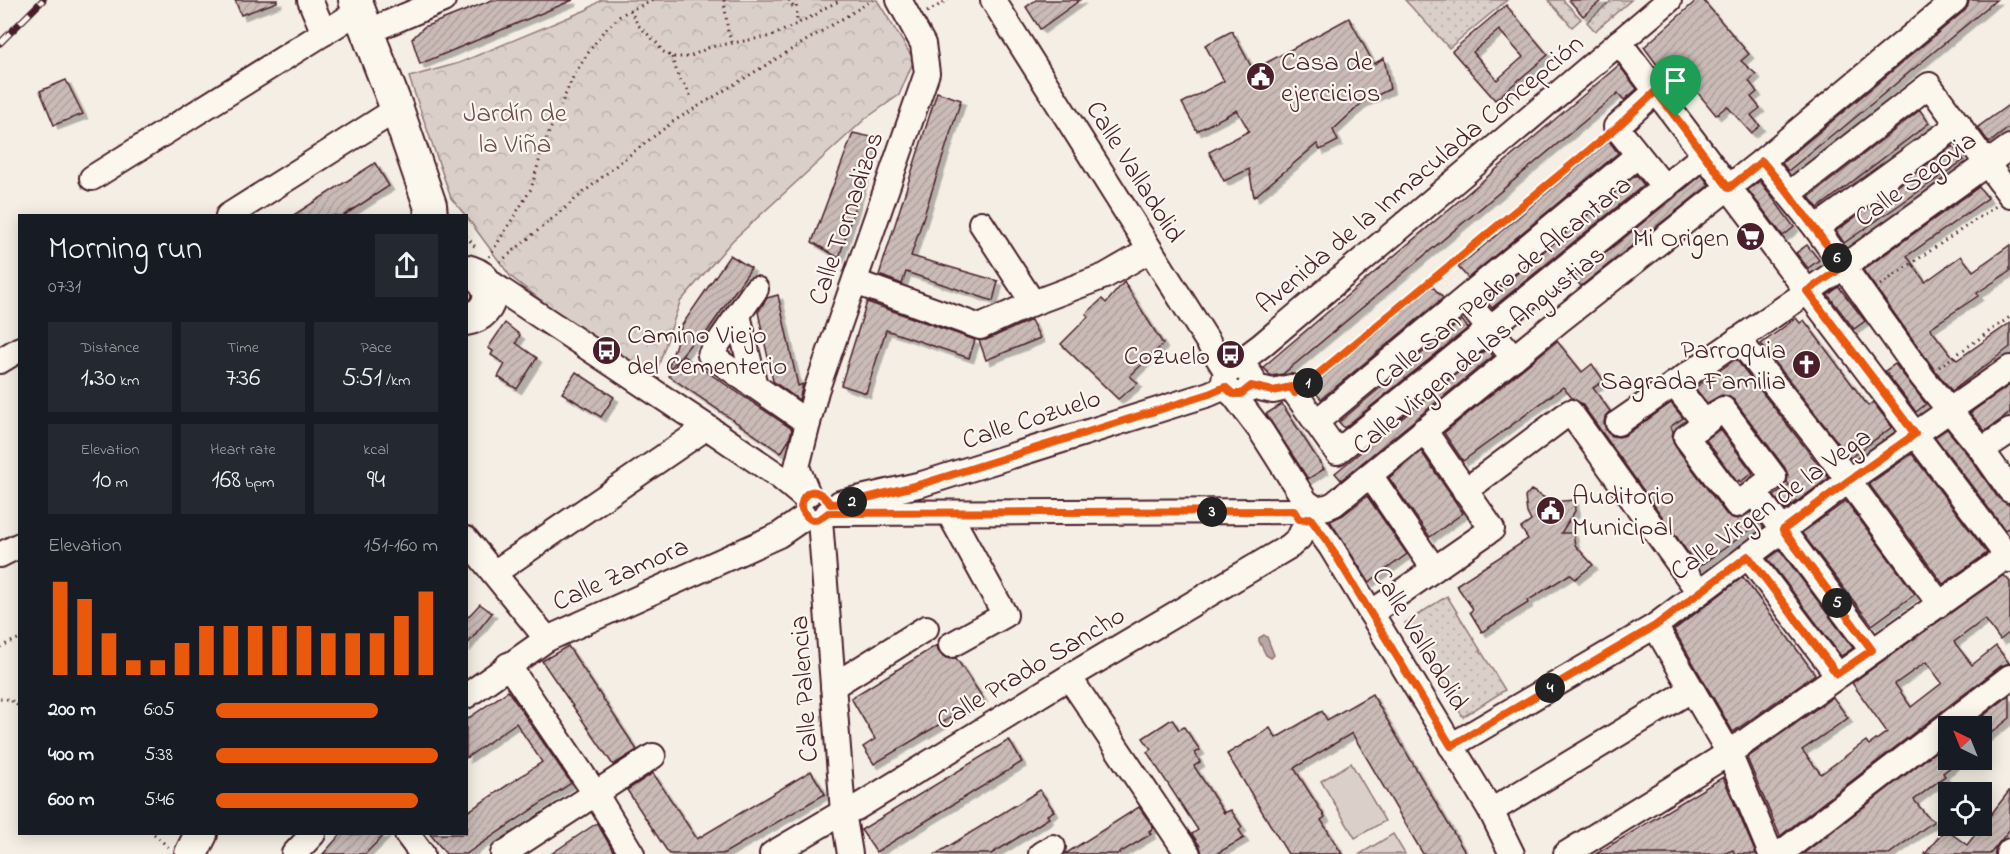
<!DOCTYPE html>
<html lang="en">
<head>
<meta charset="utf-8">
<style>
	:root { --surface:#171b24; --page:#242831; --text:#f1f3f6; --muted:#9ea1a6; --accent:#ea580c }
	body { margin:0; font-family:"Indie Flower",sans-serif; background:var(--page); color:var(--text); height:100vh; display:flex; flex-direction:column; font-size:22px; white-space:nowrap }
	* { box-sizing:border-box; margin:0 }
	p { font-size:20px; color:var(--muted) }
	.icon { flex:none; width:33px; height:33px; fill:none; stroke:currentColor; stroke-width:2; stroke-linecap:round; stroke-linejoin:round }
	.map { position:relative; flex:1; overflow:hidden }
	.side { position:absolute; left:18px; top:214px; width:450px; height:621px; display:flex; flex-direction:column; background:var(--surface); border-radius:0px; box-shadow:0 3px 15px #0003 }
	.side>* { flex:none }
	.needle { width:39px; rotate:317deg }
	.fabs { position:absolute; left:1938px; top:716px; display:grid; gap:12px }
	.fabs a { display:grid; place-items:center; width:54px; height:54px; border-radius:0px; background:var(--surface); box-shadow:0 3px 15px #0003; font-size:30px }
	.pin { position:absolute; display:grid; place-items:center; width:51px; height:51px; color:#fff; margin:-62px -26px; border-radius:50% 50% 50% 0; rotate:-45deg; box-shadow:0 0 6px #0007 }
	.pin .icon { rotate:45deg }
	.km { position:absolute; width:30px; height:30px; margin:-15px; border-radius:50%; background:#222; color:#fff; font-size:16px; line-height:30px; text-align:center }
	.round { display:grid; place-items:center; flex:none; width:63px; height:63px; border-radius:0px; background:var(--page) }
	.summary { display:flex; align-items:center; justify-content:space-between; height:102px; padding:0 30px }
	h1 { font-size:33px; font-weight:600; line-height:45px }
	.figures { display:grid; grid-template-columns:repeat(3,1fr); gap:9px; height:102px; padding:6px 30px }
	.figures div { display:grid; align-content:center; border-radius:0px; background:var(--page); text-align:center }
	.figures b { font-size:26px; font-weight:600 }
	.figures small { font-size:16px; font-weight:400 }
	.figures p { font-size:16px }
	.chart { height:168px; padding:12px 30px }
	.chart p { display:flex; justify-content:space-between }
	.chart svg { width:100%; height:108px; margin-top:6px; stroke:var(--accent); stroke-width:6 }
	ul { padding:0 30px; list-style:none; font-size:20px }
	li { display:grid; grid-template-columns:96px 72px 1fr; align-items:center; height:45px }
	li i { height:15px; border-radius:8px; background:var(--accent) }
	.map>svg:first-child { display:block }
</style>
</head>
<body>
<div class="map">
<svg width="2010" height="854" viewBox="0 0 2010 854">
	<defs>
		<pattern id="park-crowns" width="20" height="18" patternUnits="userSpaceOnUse" patternTransform="scale(1.5)"><rect width="20" height="18" fill="#dbd0c9"/><path d="M2 6a3 3 0 1 1 6 0M12 15a3 3 0 1 1 6 0" fill="none" stroke="#bdb2ad"/></pattern>
		<pattern id="garden-dots" width="8" height="8" patternUnits="userSpaceOnUse" patternTransform="scale(1.5)"><rect width="8" height="8" fill="#dbd0c9"/><path d="M2 2h.1M6 6h.1" fill="none" stroke="#bdb2ad" stroke-width="1.8" stroke-linecap="round"/></pattern>
		<pattern id="building-hatch" width="6" height="6" patternUnits="userSpaceOnUse" patternTransform="scale(1.5)"><rect width="6" height="6" fill="#cabbb6"/><path d="M-1 1l2-2M0 6l6-6M5 7l2-2" fill="none" stroke="#afa09d"/></pattern>
		<filter id="shadow"><feDropShadow dx="4.5" dy="4.5" stdDeviation="0" flood-color="#0004"/></filter>
	</defs>
	<rect width="100%" height="100%" fill="#f4eee4"/>
	<filter id="ink" filterUnits="userSpaceOnUse"><feTurbulence type="fractalNoise" baseFrequency=".0167" numOctaves="2"/><feDisplacementMap in="SourceGraphic" scale="12" xChannelSelector="R" yChannelSelector="G"/><feConvolveMatrix kernelMatrix="1 2 1 2 8 2 1 2 1" color-interpolation-filters="sRGB"/></filter>
	<g filter="url(#ink)">
		<path fill="url(#park-crowns)" stroke="#92787a" stroke-width="1.5" d="M601 0H877L914 60 899 95 865 119 732 241 680 302 654 379 578 329 510 276 466 216 451 198 409 77 459 63 586 10Z"/>
		<g fill="url(#garden-dots)" stroke="#92787a" stroke-width="1.5">
			<path d="M1405 0H1507L1449 48Z"/>
			<path d="M1548 0H1563L1581 19 1572 27Z"/>
			<path d="M1612 0H1631L1595 31 1587 22Z"/>
			<path d="M1447 596 1505 690 1463 717 1405 623Z"/>
		</g>
		<g fill="#dbd0c9" stroke="#92787a" stroke-width="1.5">
			<path d="M1351 763 1385 821 1355 838 1321 781Z"/>
			<path d="M1393 834 1405 854H1360Z"/>
		</g>
		<path fill="#baa7a5" stroke="#8d7174" stroke-width="1.5" d="M1264 635 1267 637 1274 655 1271 658 1266 655 1259 641V638Z"/>
		<g fill="url(#building-hatch)" stroke="#4a1f2b" stroke-width="1.5" fill-rule="evenodd" filter="url(#shadow)">
			<path d="M235 0H277V2L241 15Z"/>
			<path d="M492 0H573L420 64 412 39 424 27Z"/>
			<path d="M1036 0H1080L1040 29 1026 7Z"/>
			<path d="M1569 0H1602L1583 16Z"/>
			<path d="M1697 0H1703L1749 54 1741 61 1756 74 1749 81 1757 92 1751 97 1760 108 1751 115 1760 126 1751 133 1727 106 1716 115 1684 76 1672 85 1644 47Z"/>
			<path d="M1969 0H1996L1839 131 1838 130 1788 171 1782 163 1964 11 1968 5Z"/>
			<path d="M1506 5 1548 55 1495 100 1452 51ZM1499 30 1523 57 1497 80 1473 52Z"/>
			<path d="M1349 18 1374 64 1384 58 1390 89 1363 102 1333 130 1338 141 1320 150 1317 144 1254 197 1249 169 1224 181 1209 152 1249 131 1237 110 1197 131 1182 103 1224 81 1205 45 1232 31 1253 70Z"/>
			<path d="M1619 65 1637 89 1624 100 1618 93 1283 374 1271 376 1263 367Z"/>
			<path d="M66 80 83 114 54 125 40 91Z"/>
			<path d="M937 92 961 100 911 256 998 281 993 301 906 272 902 284 879 275Z"/>
			<path d="M2010 104V127L1989 143 1978 127Z"/>
			<path d="M1920 110 1929 123 1818 208 1809 197Z"/>
			<path d="M853 133 876 138 839 258 812 242Z"/>
			<path d="M1609 141 1618 153 1468 278 1458 267Z"/>
			<path d="M1953 146 1964 160 1844 243 1836 231Z"/>
			<path d="M375 163 389 186 343 216H292Z"/>
			<path d="M1636 175 1644 185 1492 308 1485 300Z"/>
			<path d="M1702 175 1709 185 1581 286 1574 278Z"/>
			<path d="M1760 181 1794 227 1783 236 1748 190Z"/>
			<path d="M1979 187 1988 198 1907 256 1925 282 1961 256 1973 271 2010 245V271L1977 293 1978 296 1930 328 1949 353 1957 360 2010 323V347L1952 391 1934 369 1863 270Z"/>
			<path d="M1807 245 1819 260 1808 268 1796 253Z"/>
			<path d="M730 255 751 268 702 339 696 337 682 355 792 429 789 440 781 453 669 376 682 355 667 372 682 325Z"/>
			<path d="M1124 282 1163 344 1130 376 1138 383 1118 399 1061 344 1088 317 1086 314 1102 299 1106 303Z"/>
			<path d="M1432 286 1443 298 1321 399 1311 387Z"/>
			<path d="M1839 287 1865 321 1854 329 1828 295Z"/>
			<path d="M778 295 798 386 803 384 799 400 773 381 758 312 767 298Z"/>
			<path d="M867 302 975 340 969 358 886 330 866 393 841 385Z"/>
			<path d="M1796 318 1800 323 1804 320 1868 406 1873 402 1892 427 1850 458 1761 344Z"/>
			<path d="M1031 320 1040 338 986 360 979 340H986Z"/>
			<path d="M1462 320 1468 328 1344 428 1339 422Z"/>
			<path d="M505 323 520 335 516 343 537 358 517 389 498 377 505 364 491 355 493 351 488 348Z"/>
			<path d="M1557 341 1582 372 1592 364 1604 381 1593 388 1610 411 1605 416 1604 424 1607 432 1612 436 1619 437 1626 435 1671 403 1683 418 1670 427 1673 431 1672 438 1675 446 1726 514 1732 518 1738 519 1751 512 1760 523 1698 567 1582 404 1572 398 1563 387 1463 461 1444 433Z"/>
			<path d="M1487 349 1493 356 1341 480 1335 473Z"/>
			<path d="M1736 359 1829 478 1785 510 1774 496 1789 485 1787 482 1788 475 1785 468 1734 400 1728 396 1722 395 1707 403 1695 388Z"/>
			<path d="M1895 364 1926 404 1916 412 1885 371Z"/>
			<path d="M576 372 614 397 601 417 562 393Z"/>
			<path d="M2010 385V413L1985 431 1970 413Z"/>
			<path d="M1282 404 1324 469 1308 479 1266 414Z"/>
			<path d="M1720 429 1753 473 1740 482 1739 480 1737 482 1706 440Z"/>
			<path d="M1947 429 1971 459 1998 498 2010 506V527L2005 530 1935 437Z"/>
			<path d="M1421 451 1463 513 1430 537 1389 478Z"/>
			<path d="M1912 454 1987 553 1943 584 1869 484Z"/>
			<path d="M1531 490 1552 502 1574 500 1575 511 1561 533H1573L1575 545 1593 565 1575 579 1570 574 1527 601 1528 603 1482 632 1470 612 1473 609 1456 585 1528 539 1521 528 1531 521 1527 513 1525 497Z"/>
			<path d="M1367 496 1407 554 1369 582 1330 521 1343 515Z"/>
			<path d="M1846 501 1915 594 1872 625 1802 533Z"/>
			<path d="M1780 550 1853 648 1841 656 1768 559Z"/>
			<path d="M2004 575 2010 582V632L2000 640 1985 619 1954 642 1972 665 1996 646 2009 663 2001 666 1780 836 1747 758 1833 697 1848 718 1802 750 1821 774 1866 741 1869 745 1887 732 1852 683ZM1926 662 1942 683 1911 707 1895 684Z"/>
			<path d="M1743 577 1815 674 1733 732 1674 630Z"/>
			<path d="M480 604 492 613 466 646V619Z"/>
			<path d="M937 645 938 651 943 657 950 659 956 658 983 698 874 764 863 747 875 739 851 698Z"/>
			<path d="M568 646 637 750 613 765 542 661Z"/>
			<path d="M508 691 571 783 466 854H446L430 834H466V813L542 762 516 723 466 758V720Z"/>
			<path d="M1372 694 1466 854H1423L1352 733 1294 768 1325 817 1321 820 1342 854H1288L1227 754 1270 728 1276 738 1322 711 1327 720Z"/>
			<path d="M2010 695V718L1982 740V726H1970Z"/>
			<path d="M1172 719 1179 730 1184 727 1200 750 1195 753 1200 762 1194 766 1224 813 1231 810 1242 827 1239 830 1244 838 1216 854H1202L1200 846 1192 834 1198 830 1147 752 1151 749 1143 738Z"/>
			<path d="M1009 740 1022 762 876 852 861 830Z"/>
			<path d="M1948 742V759H1961L1943 773 1945 776 1914 800 1926 815 1934 821 1889 854H1803Z"/>
			<path d="M811 771 825 794 723 854H669L627 790 653 773 697 839Z"/>
			<path d="M1723 777 1756 854H1735L1733 850 1723 854H1596Z"/>
			<path d="M1040 790 1054 811 1047 815 1049 818 1006 845 991 854H936Z"/>
			<path d="M2010 790V829L1990 854H1925L1945 829 1967 845Z"/>
			<path d="M1139 807 1154 828 1149 831 1151 834 1118 854H1065Z"/>
			<path d="M597 823 615 854H551Z"/>
			<path d="M341 834H385L365 854H323Z"/>
		</g>
		<g fill="none" stroke-linecap="round" stroke-linejoin="round">
			<defs>
				<g id="minor">
					<path d="M310 0 324 33"/>
					<path d="M993 0 1227 372"/>
					<path d="M367 32 443 0"/>
					<path d="M1619 42 2010 560"/>
					<path d="M1656 91 1616 127 1665 188"/>
					<path d="M1762 161 1816 228 1923 378 1982 450 2010 490"/>
					<path d="M92 178 359 11"/>
					<path d="M1789 194 1929 85 2010 195"/>
					<path d="M228 216 397 109"/>
					<path d="M981 223 1033 303"/>
					<path d="M1816 228 1959 124"/>
					<path d="M483 278 707 427 780 477 804 497"/>
					<path d="M855 282 980 327 1033 303 1105 276 1150 250"/>
					<path d="M756 289 710 355 808 423"/>
					<path d="M1465 299 1514 358"/>
					<path d="M738 315 755 386"/>
					<path d="M1738 339 1823 446 1939 603"/>
					<path d="M0 361 20 349"/>
					<path d="M1235 367 1246 369 1252 377C1251 389 1246 395 1233 394 1226 390 1221 381 1227 373 1231 367 1256 350 1263 344L1669 0"/>
					<path d="M1674 384 1705 423 1723 409 1774 477 1754 492 1872 650"/>
					<path d="M1251 386 1273 391 1291 387 1337 452 1704 155"/>
					<path d="M1233 394 1261 431 1306 502 1312 506V516L1306 520"/>
					<path d="M1316 422 1638 155"/>
					<path d="M1618 423 1843 267 2010 147"/>
					<path d="M1705 423 1686 437 1737 505 1754 492"/>
					<path d="M1982 450 2010 431"/>
					<path d="M1370 475 1434 569"/>
					<path d="M1465 491 1570 412 1699 592"/>
					<path d="M808 494 797 467 816 391 927 73 923 44 899 0"/>
					<path d="M840 503 922 484 1209 394 1225 387"/>
					<path d="M1313 509 1327 507 1334 504 1559 321 1762 161 1955 0"/>
					<path d="M828 513 1294 511"/>
					<path d="M949 513 1005 615 951 645"/>
					<path d="M1310 518 1331 547 1491 811 1512 854"/>
					<path d="M820 520 843 812 850 854"/>
					<path d="M466 539 547 639"/>
					<path d="M0 555 20 545"/>
					<path d="M1748 556 1837 674"/>
					<path d="M494 573 707 427"/>
					<path d="M1371 613 1492 529 1424 430"/>
					<path d="M1655 626 1729 753 1771 854"/>
					<path d="M508 665 595 793 632 854"/>
					<path d="M1069 677 1188 854"/>
					<path d="M833 686 926 628"/>
					<path d="M466 696 547 639 779 535 805 517"/>
					<path d="M1451 746 1655 626 1848 481 2010 368"/>
					<path d="M1491 811 1691 690"/>
					<path d="M407 834 422 854"/>
					<path d="M294 854 313 834"/>
					<path d="M503 854 653 756"/>
					<path d="M772 854 843 812 856 808 1069 677 1290 546 1299 538 1308 519"/>
					<path d="M1041 854 1053 847"/>
					<path d="M1566 854 1729 753 2010 554"/>
					<path d="M1780 854 2010 677"/>
					<path d="M2008 854 2010 851"/>
				</g>
				<g id="major">
					<path d="M355 0 397 109 430 205 431 216"/>
					<path d="M466 271C497 277 497 314 466 319"/>
					<path d="M191 854 201 834"/>
				</g>
			</defs>
			<use href="#minor" stroke="#4a1f2b" stroke-width="28"/>
			<use href="#major" stroke="#4a1f2b" stroke-width="36"/>
			<g stroke="#4a1f2b" stroke-width="3" stroke-dasharray="1.5 4.5" stroke-linecap="butt">
				<path d="M724 0 728 32 732 42"/>
				<path d="M789 0 795 10"/>
				<path d="M796 0 797 22"/>
				<path d="M630 10 638 25 658 44 662 51 672 57H689L710 47 772 36 817 14 823 9 841 0"/>
				<path d="M927 12 948 0"/>
				<path d="M672 57 679 79 686 87 691 97"/>
				<path d="M466 236 477 249"/>
				<path d="M489 257 531 189 544 144 573 77 584 59 602 33 620 16 630 10 655 0"/>
				<path d="M500 262 619 163 674 121 873 0"/>
				<path d="M1880 285 1996 206"/>
				<path d="M1939 367 2010 317"/>
				<path d="M1310 381 1600 140"/>
				<path d="M0 647 20 638"/>
				<path d="M0 699H9L20 707"/>
				<path d="M154 834 170 849"/>
			</g>
			<use href="#minor" stroke="#fbf7ec" stroke-width="24"/>
			<use href="#major" stroke="#fbf7ec" stroke-width="32"/>
			<defs>
				<path id="rail" d="M0 43 43 0"/>
			</defs>
			<use href="#rail" stroke="#4a1f2b" stroke-width="7"/>
			<use href="#rail" stroke="#fbf7ec" stroke-width="4.5" stroke-dasharray="14" stroke-linecap="butt"/>
		</g>
	</g>
	<g fill="none" stroke-linecap="round" stroke-linejoin="round" filter="url(#ink)">
		<defs>
			<path id="route" d="M1656 91 1729 188 1762 161 1789 194 1843 267 1807 291 1915 434 1848 481 1783 530 1872 650 1837 674 1748 556 1655 626 1451 746 1327 541 1310 518 1305 520 1299 519 1294 511 828 513C815 524 808 522 801 507 802 504 802 500 804 497 813 485 825 496 830 504L847 503 922 484 1209 394 1225 387 1233 394H1241L1251 386 1273 391 1291 387 1295 393 1616 128Z"/>
		</defs>
		<use href="#route" stroke="#fff" stroke-width="12"/>
		<use href="#route" stroke="#ea580c" stroke-width="8"/>
	</g>
	<defs>
		<symbol id="civic-disc" viewBox="-11 -11 22 22"><circle r="9.5" fill="#4a1f2b" stroke="#fbf7ec"/><path d="M-.6-6.5H3V-4.5H.6V-3L4-1V1h2V6H-6V1h2V-1L-.6-3ZM-1.2 2.5V6h2.4V2.5Z" fill="#fff"/></symbol>
		<symbol id="supermarket-disc" viewBox="-11 -11 22 22"><circle r="9.5" fill="#4a1f2b" stroke="#fbf7ec"/><path d="M-6-5.5h2.5l.6 2H6L4.5 2H-2.5L-4.4-4H-6ZM-1.5 3.2a1.3 1.3 0 1 0 .1 0ZM3 3.2a1.3 1.3 0 1 0 .1 0Z" fill="#fff"/></symbol>
		<symbol id="bus-disc" viewBox="-11 -11 22 22"><circle r="9.5" fill="#4a1f2b" stroke="#fbf7ec"/><path d="M-5-6H5V4H4V6H2V4H-2V6H-4V4H-5ZM-3.5-4V0h7V-4ZM-3.5 1.2v1.5H-2V1.2ZM2 1.2v1.5H3.5V1.2Z" fill="#fff"/></symbol>
		<symbol id="church-disc" viewBox="-11 -11 22 22"><circle r="9.5" fill="#4a1f2b" stroke="#fbf7ec"/><path d="M-1.2-6h2.4v3.5h3.3v2.4h-3.3V6h-2.4V-.1h-3.3v-2.4h3.3Z" fill="#fff"/></symbol>
	</defs>
	<g fill-rule="evenodd">
		<use href="#civic-disc" x="1244" y="60" width="33" height="33"/>
		<use href="#supermarket-disc" x="1734" y="220" width="33" height="33"/>
		<use href="#bus-disc" x="590" y="334" width="33" height="33"/>
		<use href="#bus-disc" x="1214" y="338" width="33" height="33"/>
		<use href="#church-disc" x="1790" y="348" width="33" height="33"/>
		<use href="#civic-disc" x="1534" y="494" width="33" height="33"/>
	</g>
	<g text-anchor="middle" stroke-width="4.5" stroke-linejoin="round" paint-order="stroke">
		<g font-size="27" fill="#4a1f2b" stroke="#fbf7ec" text-anchor="start">
			<text x="1281" y="70">Casa de<tspan x="1281" dy="31">ejercicios</tspan></text>
			<text x="1729" y="246" text-anchor="end">Mi Origen</text>
			<text x="627" y="343">Camino Viejo<tspan x="627" dy="31">del Cementerio</tspan></text>
			<text x="1786" y="358" text-anchor="end">Parroquia<tspan x="1786" dy="31">Sagrada Familia</tspan></text>
			<text x="1210" y="364" text-anchor="end">Cozuelo</text>
			<text x="1572" y="504">Auditorio<tspan x="1572" dy="31">Municipal</tspan></text>
		</g>
		<g font-size="27" fill="#6e4b52" stroke="#fbf7ec">
			<text x="515" y="121">Jardín de<tspan x="515" dy="31">la Viña</tspan></text>
		</g>
		<g font-size="27" fill="#4a1f2b" stroke="#fbf7ec">
			<text transform="translate(1136 171) rotate(58)" y="9">Calle Valladolid</text>
			<text transform="translate(1419 173) rotate(-40)" y="9">Avenida de la Inmaculada Concepción</text>
			<text transform="translate(1915 178) rotate(-36)" y="9">Calle Segovia</text>
			<text transform="translate(845 218) rotate(-71)" y="9">Calle Tornadizos</text>
			<text transform="translate(1502 281) rotate(-39)" y="9">Calle San Pedro de Alcantara</text>
			<text transform="translate(1478 349) rotate(-39)" y="9">Calle Virgen de las Angustias</text>
			<text transform="translate(1031 418) rotate(-18)" y="9">Calle Cozuelo</text>
			<text transform="translate(1770 503) rotate(-36)" y="9">Calle Virgen de la Vega</text>
			<text transform="translate(620 573) rotate(-24)" y="9">Calle Zamora</text>
			<text transform="translate(1421 638) rotate(59)" y="9">Calle Valladolid</text>
			<text transform="translate(1030 667) rotate(-31)" y="9">Calle Prado Sancho</text>
			<text transform="translate(803 689) rotate(-94)" y="9">Calle Palencia</text>
		</g>
	</g>
</svg>
<div class="fabs">
<a><svg class="needle" viewBox="-14 -14 28 28"><path d="M0-13l5 13h-10z" fill="#e53935"/><path d="M0 13l5-13h-10z" fill="#9ea1a6"/></svg></a>
<a><svg class="icon" aria-label="locate" viewBox="0 0 24 24"><circle cx="12" cy="12" r="6"/><path d="M12 2v4M12 18v4M2 12h4M18 12h4"/></svg></a>
</div>
<div class="pin" style="left:1676px;top:117px;background:#1e9e55"><svg class="icon" aria-label="arrive" viewBox="0 0 24 24"><path d="M6 21V4h12l-3 4 3 4H6"/></svg></div>
<b class="km" style="left:1308px;top:383px">1</b>
<b class="km" style="left:852px;top:502px">2</b>
<b class="km" style="left:1212px;top:512px">3</b>
<b class="km" style="left:1550px;top:688px">4</b>
<b class="km" style="left:1837px;top:603px">5</b>
<b class="km" style="left:1837px;top:258px">6</b>
<section class="side">
<div class="summary"><div><h1>Morning run</h1><p>07:31</p></div><a class="round"><svg class="icon" aria-label="share" viewBox="0 0 24 24"><path d="M12 15V3M7 8l5-5 5 5M5 13v7h14v-7"/></svg></a></div>
<div class="figures">
<div><p>Distance</p><b>1.30<small> km</small></b></div>
<div><p>Time</p><b>7:36</b></div>
<div><p>Pace</p><b>5:51<small> /km</small></b></div>
</div>
<div class="figures">
<div><p>Elevation</p><b>10<small> m</small></b></div>
<div><p>Heart rate</p><b>168<small> bpm</small></b></div>
<div><p>kcal</p><b>94</b></div>
</div>
<div class="chart"><p><span>Elevation</span>151–160 m</p>
<svg viewBox="0 0 160 44" preserveAspectRatio="none"><path d="M5 44V6M15 44V13M25 44V27M35 44V38M45 44V38M55 44V31M65 44V24M75 44V24M85 44V24M95 44V24M105 44V24M115 44V27M125 44V27M135 44V27M145 44V20M155 44V10"/></svg>
</div>
<ul>
<li><b>200 m</b>6:05<i style="width:73%"></i></li>
<li><b>400 m</b>5:38<i style="width:100%"></i></li>
<li><b>600 m</b>5:46<i style="width:91%"></i></li>
</ul>
</section>
</div>
</body>
</html>
